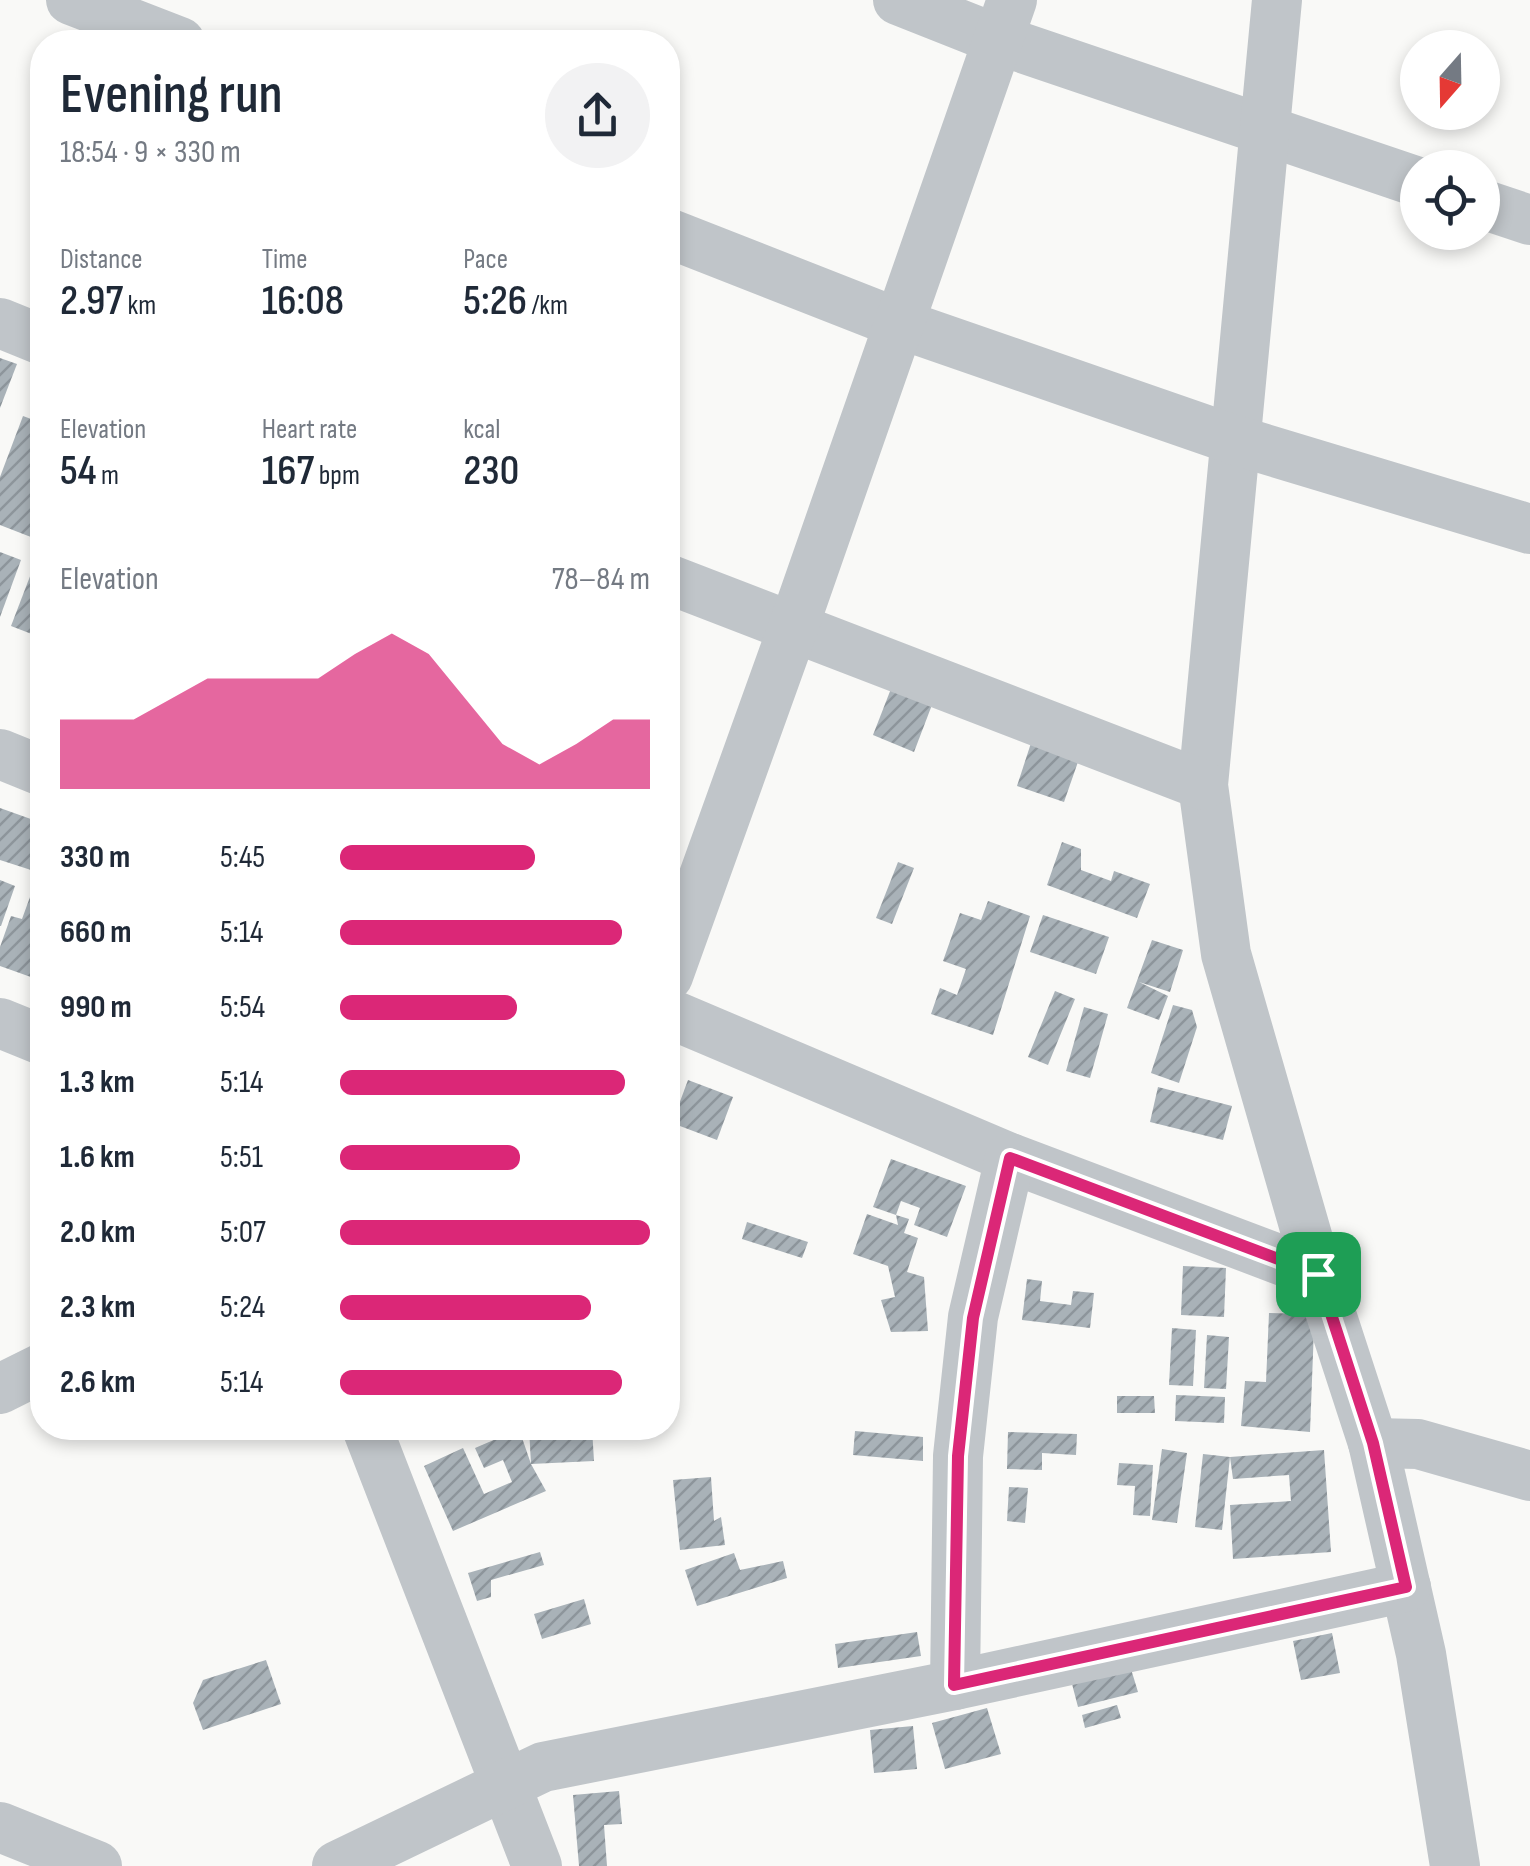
<!DOCTYPE html>
<html lang="en">
<head>
<meta charset="utf-8">
<style>
	:root { --surface:#fff; --page:#f2f2f3; --text:#1f2937; --muted:#747a83; --accent:#db2777 }
	body { margin:0; font-family:"Sofia Sans Condensed",sans-serif; background:var(--page); color:var(--text); height:100vh; display:flex; flex-direction:column; font-size:38px; white-space:nowrap }
	* { box-sizing:border-box; margin:0 }
	p { font-size:32px; color:var(--muted) }
	.icon { flex:none; width:55px; height:55px; fill:none; stroke:currentColor; stroke-width:2; stroke-linecap:round; stroke-linejoin:round }
	.map { position:relative; flex:1; overflow:hidden }
	.panel { position:absolute; left:30px; top:30px; width:650px; height:1410px; display:flex; flex-direction:column; background:var(--surface); border-radius:40px; box-shadow:0 5px 15px #0003 }
	.panel>* { flex:none }
	.needle { width:65px; rotate:200deg }
	.tools { position:absolute; left:1400px; top:30px; display:grid; gap:20px }
	.tools a { display:grid; place-items:center; width:100px; height:100px; border-radius:50%; background:var(--surface); box-shadow:0 5px 15px #0003; font-size:50px }
	.pin { position:absolute; display:grid; place-items:center; width:85px; height:85px; color:#fff; margin:-42px; border-radius:20px; box-shadow:0 5px 15px #0006 }
	.round { display:grid; place-items:center; flex:none; width:105px; height:105px; border-radius:52px; background:var(--page) }
	.headline { display:flex; align-items:center; justify-content:space-between; height:170px; padding:0 30px }
	h1 { font-size:55px; font-weight:600; line-height:75px }
	.metrics { display:grid; grid-template-columns:repeat(3,1fr); gap:15px; height:170px; padding:10px 30px }
	.metrics div { display:grid; align-content:center }
	.metrics b { font-size:42px; font-weight:600 }
	.metrics small { font-size:28px; font-weight:400 }
	.metrics p { font-size:28px }
	.chart { height:280px; padding:20px 30px }
	.chart p { display:flex; justify-content:space-between }
	.chart svg { width:100%; height:180px; margin-top:10px; fill:var(--accent); opacity:.7 }
	ul { padding:0 30px; list-style:none; font-size:32px }
	li { display:grid; grid-template-columns:160px 120px 1fr; align-items:center; height:75px }
	li i { height:25px; border-radius:12px; background:var(--accent) }
	.map>svg:first-child { display:block }
</style>
</head>
<body>
<div class="map">
<svg width="1530" height="1866" viewBox="0 0 1530 1866">
	<defs>
		<pattern id="building-hatch" width="6" height="6" patternUnits="userSpaceOnUse" patternTransform="scale(2.5)"><rect width="6" height="6" fill="#a9b2b8"/><path d="M-1 1l2-2M0 6l6-6M5 7l2-2" fill="none" stroke="#8d959b"/></pattern>
	</defs>
	<rect width="100%" height="100%" fill="#f9f9f7"/>
	<g fill="url(#building-hatch)">
		<path d="M0 358 17 364 0 408Z"/>
		<path d="M23 416 42 423V523L36 539 0 525V477Z"/>
		<path d="M42 545V638L11 626Z"/>
		<path d="M0 552 21 560 0 617Z"/>
		<path d="M668 650 675 653 677 687 668 712Z"/>
		<path d="M894 681 935 697 914 752 873 735Z"/>
		<path d="M1031 743 1079 759 1064 802 1017 786Z"/>
		<path d="M0 808 42 823V839L31 870 0 860Z"/>
		<path d="M1062 842 1081 849V870L1111 881 1114 871 1150 884 1137 918 1047 885Z"/>
		<path d="M898 862 914 868 892 924 876 918Z"/>
		<path d="M42 864V981L0 966V947L11 916 22 919Z"/>
		<path d="M0 880 15 886 1 926H0Z"/>
		<path d="M988 901 1030 916 993 1035 931 1014 940 988 957 995 966 969 943 961 960 913 981 920Z"/>
		<path d="M1043 915 1109 937 1096 974 1030 952Z"/>
		<path d="M1152 940 1183 950 1170 992 1139 982 1168 996 1159 1020 1127 1008Z"/>
		<path d="M1055 991 1075 999 1048 1065 1028 1057Z"/>
		<path d="M1173 1005 1192 1010 1197 1027 1179 1083 1151 1073Z"/>
		<path d="M1084 1007 1108 1014 1090 1078 1066 1071Z"/>
		<path d="M688 1080 733 1097 717 1140 672 1123Z"/>
		<path d="M1158 1087 1232 1106 1223 1140 1150 1122Z"/>
		<path d="M891 1159 966 1186 947 1237 914 1225 920 1208 901 1201 896 1215 909 1219 904 1233 918 1238 907 1272 924 1277 928 1331 891 1332 881 1300 895 1297 888 1266 853 1254 867 1214 898 1225 896 1215 873 1207Z"/>
		<path d="M747 1222 808 1242 802 1258 742 1239Z"/>
		<path d="M1183 1266 1226 1268 1224 1317 1181 1315Z"/>
		<path d="M1027 1279 1042 1281 1040 1301 1071 1305 1073 1291 1094 1293 1090 1328 1022 1320Z"/>
		<path d="M1269 1313 1305 1314 1314 1328 1310 1432 1241 1426 1245 1381 1266 1382Z"/>
		<path d="M1172 1328 1196 1330 1193 1386 1169 1385Z"/>
		<path d="M1207 1335 1229 1337 1226 1389 1204 1388Z"/>
		<path d="M1176 1395 1225 1397 1224 1423 1175 1421Z"/>
		<path d="M1117 1396H1154L1155 1413H1117Z"/>
		<path d="M529 1428H592L594 1461 531 1464 546 1491 453 1531 424 1466 463 1448 484 1494 512 1482 503 1460 484 1468 475 1448 519 1429 531 1464Z"/>
		<path d="M855 1431 923 1437V1461L853 1455Z"/>
		<path d="M1008 1432 1077 1434 1076 1455 1042 1453V1470L1007 1469Z"/>
		<path d="M1162 1449 1187 1453 1177 1523 1152 1520Z"/>
		<path d="M1324 1450 1331 1552 1233 1559 1230 1505 1291 1501 1289 1475 1233 1479 1230 1457 1222 1530 1195 1527 1203 1454 1230 1457Z"/>
		<path d="M1119 1463 1153 1465 1150 1516 1133 1515 1135 1486 1117 1485Z"/>
		<path d="M711 1477 714 1521 721 1517 725 1545 680 1550 673 1480Z"/>
		<path d="M1009 1487 1028 1488 1025 1523 1007 1521Z"/>
		<path d="M540 1552 544 1565 491 1580V1597L477 1601 468 1573Z"/>
		<path d="M734 1553 740 1570 783 1561 787 1578 697 1606 685 1570Z"/>
		<path d="M584 1599 591 1624 542 1639 534 1614Z"/>
		<path d="M917 1632 921 1656 838 1668 835 1644Z"/>
		<path d="M1332 1633 1340 1673 1301 1680 1293 1641Z"/>
		<path d="M266 1660 281 1704 203 1730 193 1703 203 1680Z"/>
		<path d="M1131 1669 1138 1692 1078 1707 1072 1684Z"/>
		<path d="M1117 1705 1121 1718 1085 1728 1082 1715Z"/>
		<path d="M987 1708 1001 1754 945 1769 932 1723Z"/>
		<path d="M913 1726 917 1769 874 1773 870 1730Z"/>
		<path d="M619 1791 622 1824 604 1825 607 1866H579L573 1795Z"/>
	</g>
	<g fill="none" stroke-linecap="round" stroke-linejoin="round">
		<g stroke="#c0c5c9" stroke-width="50">
			<path d="M71 0 180 42"/>
			<path d="M898 0 999 40 1418 182"/>
			<path d="M1277 0 1203 785 1226 954 1318 1274 1373 1443 1421 1654 1455 1866"/>
			<path d="M1482 204 1530 220"/>
			<path d="M668 233 900 324 1235 440 1530 529"/>
			<path d="M0 323 42 340"/>
			<path d="M668 579 1203 785"/>
			<path d="M0 754 42 771"/>
			<path d="M668 976 793 628 1012 0"/>
			<path d="M668 1013 1010 1158 1318 1274"/>
			<path d="M0 1023 42 1040"/>
			<path d="M0 1389 42 1368"/>
			<path d="M367 1428 537 1866"/>
			<path d="M1373 1443 1418 1444 1530 1476"/>
			<path d="M955 1685 958 1456 973 1317 1010 1158"/>
			<path d="M0 1827 97 1866"/>
			<path d="M337 1866 543 1767 955 1685 1406 1587"/>
		</g>
	</g>
	<g fill="none" stroke-linecap="round" stroke-linejoin="round">
		<defs>
			<path id="route" d="M1010 1158 1318 1274 1373 1443 1406 1587 954 1685 958 1456 973 1318Z"/>
		</defs>
		<use href="#route" stroke="#fff" stroke-width="20"/>
		<use href="#route" stroke="#db2777" stroke-width="12"/>
	</g>
</svg>
<div class="tools">
<a><svg class="needle" viewBox="-14 -14 28 28"><path d="M0-13l5 13h-10z" fill="#e53935"/><path d="M0 13l5-13h-10z" fill="#747a83"/></svg></a>
<a><svg class="icon" aria-label="locate" viewBox="0 0 24 24"><circle cx="12" cy="12" r="6"/><path d="M12 2v4M12 18v4M2 12h4M18 12h4"/></svg></a>
</div>
<div class="pin" style="left:1318px;top:1274px;background:#1e9e55"><svg class="icon" aria-label="arrive" viewBox="0 0 24 24"><path d="M6 21V4h12l-3 4 3 4H6"/></svg></div>
<section class="panel">
<div class="headline"><div><h1>Evening run</h1><p>18:54 · 9 × 330 m</p></div><a class="round"><svg class="icon" aria-label="share" viewBox="0 0 24 24"><path d="M12 15V3M7 8l5-5 5 5M5 13v7h14v-7"/></svg></a></div>
<div class="metrics">
<div><p>Distance</p><b>2.97<small> km</small></b></div>
<div><p>Time</p><b>16:08</b></div>
<div><p>Pace</p><b>5:26<small> /km</small></b></div>
</div>
<div class="metrics">
<div><p>Elevation</p><b>54<small> m</small></b></div>
<div><p>Heart rate</p><b>167<small> bpm</small></b></div>
<div><p>kcal</p><b>230</b></div>
</div>
<div class="chart"><p><span>Elevation</span>78–84 m</p>
<svg viewBox="0 0 160 44" preserveAspectRatio="none"><path d="M0 44V27L10 27L20 27L30 22L40 17L50 17L60 17L70 17L80 11L90 6L100 11L110 22L120 33L130 38L140 33L150 27L160 27V44z"/></svg>
</div>
<ul>
<li><b>330 m</b>5:45<i style="width:63%"></i></li>
<li><b>660 m</b>5:14<i style="width:91%"></i></li>
<li><b>990 m</b>5:54<i style="width:57%"></i></li>
<li><b>1.3 km</b>5:14<i style="width:92%"></i></li>
<li><b>1.6 km</b>5:51<i style="width:58%"></i></li>
<li><b>2.0 km</b>5:07<i style="width:100%"></i></li>
<li><b>2.3 km</b>5:24<i style="width:81%"></i></li>
<li><b>2.6 km</b>5:14<i style="width:91%"></i></li>
</ul>
</section>
</div>
</body>
</html>
